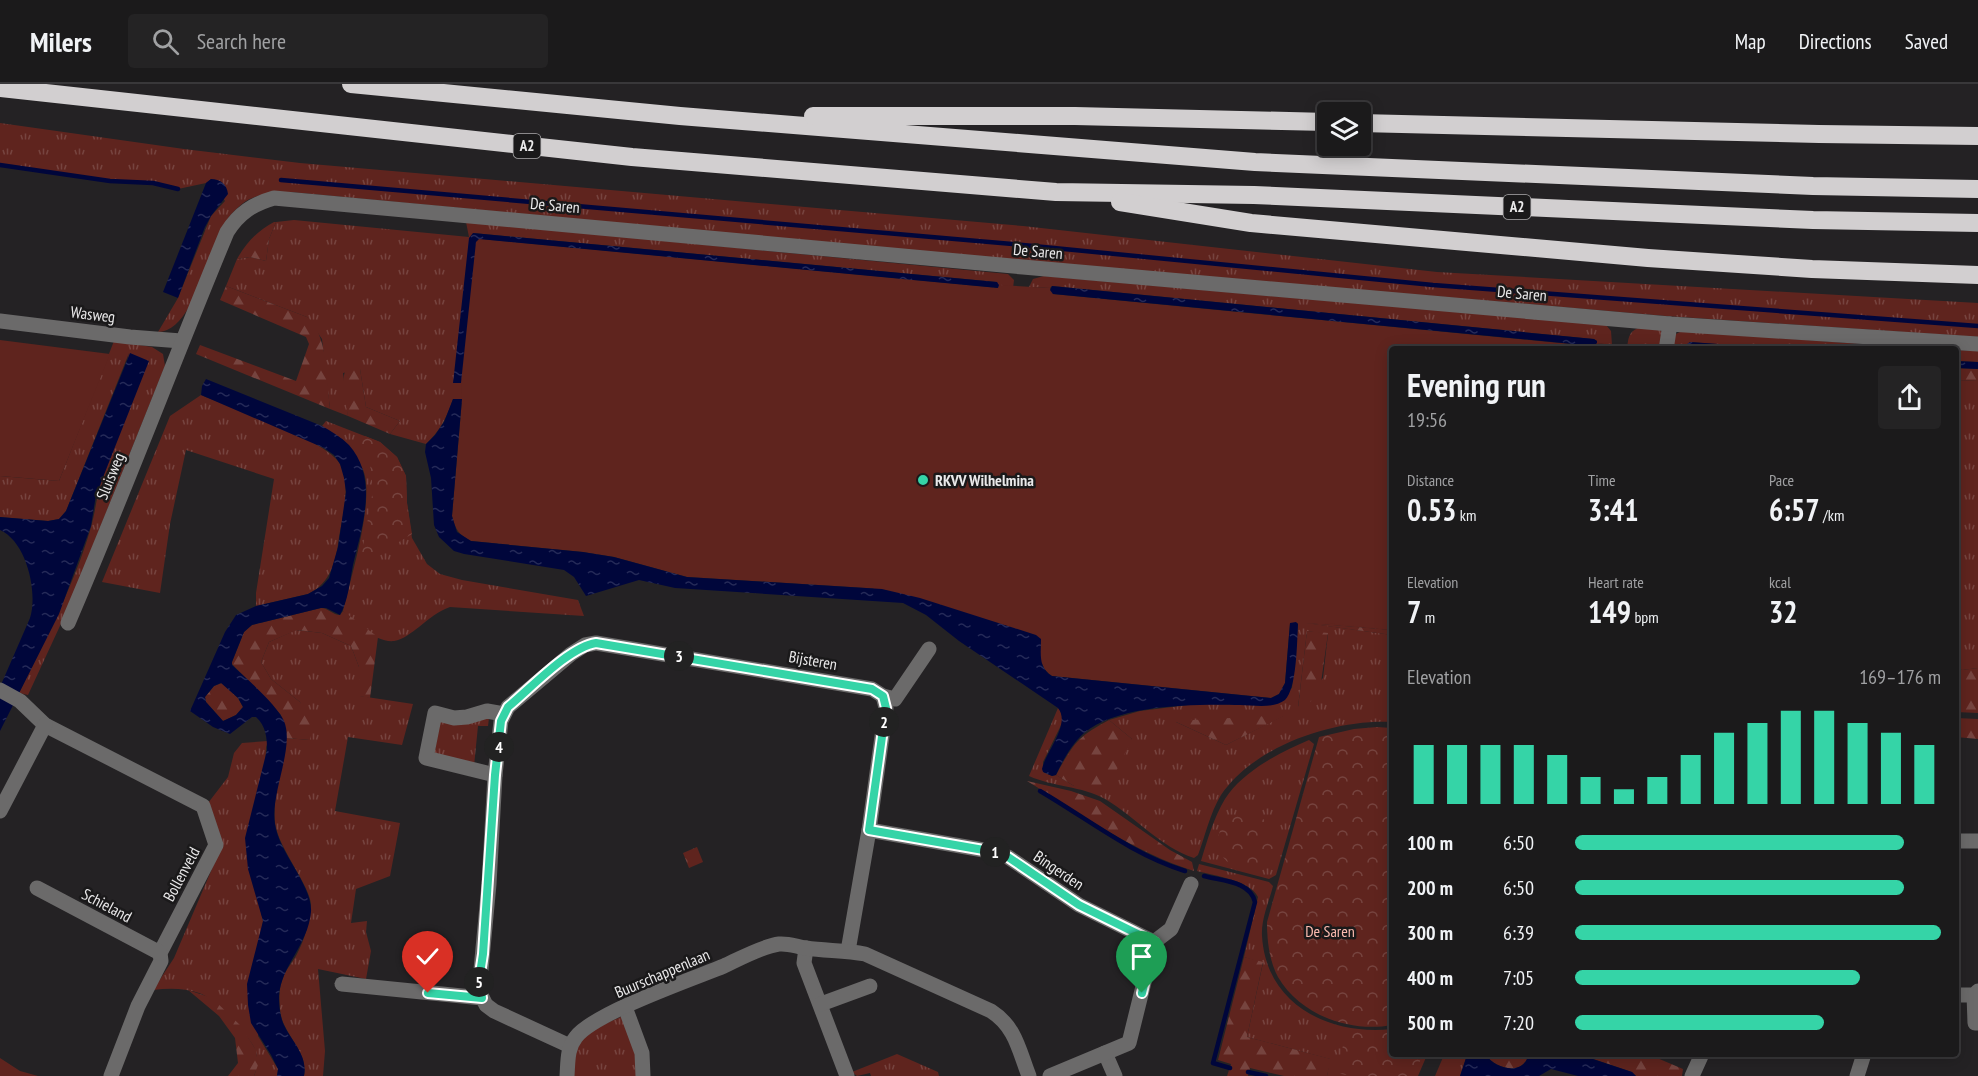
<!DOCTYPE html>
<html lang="en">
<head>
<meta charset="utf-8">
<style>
	:root { --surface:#1b1a1b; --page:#242324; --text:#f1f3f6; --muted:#a0a1a3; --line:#39383a; --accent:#35d4a7 }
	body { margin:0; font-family:"PT Sans Narrow",sans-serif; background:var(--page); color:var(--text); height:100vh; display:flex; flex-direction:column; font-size:22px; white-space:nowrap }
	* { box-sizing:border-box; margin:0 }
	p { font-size:20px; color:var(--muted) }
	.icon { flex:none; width:33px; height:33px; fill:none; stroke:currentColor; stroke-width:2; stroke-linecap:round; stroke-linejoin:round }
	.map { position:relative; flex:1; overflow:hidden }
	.side { position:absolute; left:1389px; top:262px; width:570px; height:711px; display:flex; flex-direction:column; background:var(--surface); border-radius:6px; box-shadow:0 3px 15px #0003,0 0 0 2px var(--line) }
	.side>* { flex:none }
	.buttons { position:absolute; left:1317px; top:18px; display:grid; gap:12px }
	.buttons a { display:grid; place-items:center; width:54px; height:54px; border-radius:6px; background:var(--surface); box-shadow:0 3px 15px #0003,0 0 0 2px var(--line); font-size:30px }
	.pin { position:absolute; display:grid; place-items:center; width:51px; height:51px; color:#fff; margin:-62px -26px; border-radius:50% 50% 50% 0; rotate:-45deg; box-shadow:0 0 6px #0007 }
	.pin .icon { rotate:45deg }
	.km { position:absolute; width:30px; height:30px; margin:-15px; border-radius:50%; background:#222; color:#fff; font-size:16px; line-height:30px; text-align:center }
	.round { display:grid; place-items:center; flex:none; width:63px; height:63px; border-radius:6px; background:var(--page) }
	.overview { display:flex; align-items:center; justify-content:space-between; height:102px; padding:0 18px }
	h1 { font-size:33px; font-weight:600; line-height:45px }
	.figures { display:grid; grid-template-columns:repeat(3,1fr); gap:9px; height:102px; padding:6px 18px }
	.figures div { display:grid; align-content:center }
	.figures b { font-size:30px; font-weight:600 }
	.figures small { font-size:16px; font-weight:400 }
	.figures p { font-size:16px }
	.chart { height:168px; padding:12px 18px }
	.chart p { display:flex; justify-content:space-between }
	.chart svg { width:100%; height:108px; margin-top:6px; stroke:var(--accent); stroke-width:6 }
	ul { padding:0 18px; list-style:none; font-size:20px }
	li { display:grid; grid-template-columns:96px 72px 1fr; align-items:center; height:45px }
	li i { height:15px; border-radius:8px; background:var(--accent) }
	header { display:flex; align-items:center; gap:36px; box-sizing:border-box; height:84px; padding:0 30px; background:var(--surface); border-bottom:2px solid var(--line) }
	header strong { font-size:28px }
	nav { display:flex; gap:33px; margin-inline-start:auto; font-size:21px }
	.search { width:420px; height:54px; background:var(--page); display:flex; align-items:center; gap:15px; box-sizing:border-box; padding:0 21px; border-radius:6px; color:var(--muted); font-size:22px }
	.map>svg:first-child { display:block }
</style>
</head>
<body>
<header>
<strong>Milers</strong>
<div class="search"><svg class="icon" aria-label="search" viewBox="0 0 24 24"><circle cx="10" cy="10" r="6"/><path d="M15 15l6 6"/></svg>Search here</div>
<nav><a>Map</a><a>Directions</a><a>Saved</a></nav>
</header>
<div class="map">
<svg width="1978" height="992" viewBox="0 0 1978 992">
	<defs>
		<pattern id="grass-tufts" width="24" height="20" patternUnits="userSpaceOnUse" patternTransform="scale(1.5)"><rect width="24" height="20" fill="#5f241e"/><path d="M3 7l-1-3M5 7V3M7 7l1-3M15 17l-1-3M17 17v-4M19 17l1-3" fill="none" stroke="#76443f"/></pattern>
		<pattern id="forest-firs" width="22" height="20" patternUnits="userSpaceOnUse" patternTransform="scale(1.5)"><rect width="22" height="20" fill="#5f241e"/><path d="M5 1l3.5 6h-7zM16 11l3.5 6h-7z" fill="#76443f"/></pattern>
		<pattern id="park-crowns" width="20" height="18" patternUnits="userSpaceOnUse" patternTransform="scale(1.5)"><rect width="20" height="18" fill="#5f241e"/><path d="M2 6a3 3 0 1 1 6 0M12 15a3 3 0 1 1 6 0" fill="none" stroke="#76443f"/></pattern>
		<pattern id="water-ripples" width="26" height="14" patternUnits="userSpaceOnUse" patternTransform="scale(1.5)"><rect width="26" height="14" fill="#00063b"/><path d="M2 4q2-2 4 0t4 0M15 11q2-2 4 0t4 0" fill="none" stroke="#252a58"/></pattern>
	</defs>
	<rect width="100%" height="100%" fill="#242224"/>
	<g fill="url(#grass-tufts)" fill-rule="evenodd">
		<path d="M0 39 184 65 300 79 1023 142 1437 188 1978 219V253L1666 232 1022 177 291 108C274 109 256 109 242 120 237 124 232 129 229 133 211 160 194 248 158 248L178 214 211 132 225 117 211 95 206 99 178 105 153 99 110 97 0 81Z"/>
		<path d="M294 136 469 153 466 138 1008 190 1014 196 1012 212 1281 443 1392 546 1306 539 1392 551V638C1335 635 1255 661 1221 711 1210 729 1205 752 1198 771L1194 774C1160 763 1136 733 1105 715 1082 702 1053 703 1029 692L1058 624 1061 628 1063 637 1043 678V688L1052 692 1056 691 1074 702 1132 655 1109 636 1140 627 1196 620 1271 621 1292 604 1298 541 1297 538 1041 580 453 315C447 333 440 347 426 360L390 350 400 337 366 323 360 285 343 289 348 332 330 325 322 255 307 233 226 202 237 175 250 173 266 177 269 155 276 138ZM473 149 997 198V204L478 155ZM1307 547 1328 550 1323 594 1298 623ZM1283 632 1226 661 1176 638Z"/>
		<path d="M1044 192 1606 241 1611 247 1612 261 1597 259V257L1594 255 1052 202 1050 204 1029 203 1033 195Z"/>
		<path d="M1638 244 1660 246 1663 249V264L1627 266C1628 256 1628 248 1638 244Z"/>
		<path d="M1682 247 1916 264 1917 265 1792 266 1690 258 1686 262 1687 265 1671 262 1674 251Z"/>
		<path d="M114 257 152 263 163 270 165 282 65 531 28 611 19 609C45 556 75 500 91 443 96 426 96 412 103 394L129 269 66 427 59 435 48 437 0 433V392L59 397Z"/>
		<path d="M1956 266 1978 267V278L1956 277Z"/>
		<path d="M1956 296 1978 297V584L1962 586 1956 583Z"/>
		<path d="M201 311C229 323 327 356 340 380 351 402 343 430 339 453 336 477 331 499 308 510L256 522V509L274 395 186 366 170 440 160 509 102 498 170 332Z"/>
		<path d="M326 337 380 358 397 373 406 392 407 419 412 454 427 480 440 490 462 496 578 516 584 532 450 523C438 527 429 535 419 543 412 548 403 556 394 557 376 559 355 538 343 527 350 496 378 407 361 382 351 367 334 354 322 342Z"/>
		<path d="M296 546 322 549 351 562 359 583 360 612 413 620 402 661 348 653 335 727 400 739 390 792 356 805 351 839 367 837 366 848 371 867 366 895 318 885 325 967 323 992H304C309 967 281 949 280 925 279 915 279 903 283 894 286 885 293 878 297 870 305 855 309 839 311 822 312 804 278 764 275 739 272 710 284 682 286 654L310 656 300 618 271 595 261 578 269 558Z"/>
		<path d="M489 634 488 642H478L474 682 434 671 440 638Z"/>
		<path d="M1309 656 1314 660 1276 791 1269 795 1201 777C1207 757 1214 733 1225 715 1243 687 1279 669 1309 656Z"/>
		<path d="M268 657 266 663 260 824 263 837 261 851 258 952 278 985 277 992H254C257 986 258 971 255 965 248 950 215 914 199 909 184 904 169 904 153 906L174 874 220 766 205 723 228 693 234 669 242 659Z"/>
		<path d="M1199 780 1269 798 1273 802C1269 818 1261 835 1262 852 1266 921 1330 952 1392 945V970L1427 971 1418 992H1327L1330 975 1247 953 1263 879 1244 873 1258 813C1250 796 1215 792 1197 787Z"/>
		<path d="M625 931 647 983 636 992H574L575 964 587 948Z"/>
		<path d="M897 970 938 988 939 992H871L870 989 857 992 852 988Z"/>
		<path d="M1444 971H1467L1460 992H1435Z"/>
		<path d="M0 974 20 987 38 992H0Z"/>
	</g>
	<g fill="url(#forest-firs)">
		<path d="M274 138H276L269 155 266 177 250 173 237 175C246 159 257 147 274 138Z"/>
		<path d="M226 202 307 233C328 249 327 299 330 325L196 270 200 261 296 297 309 260 306 253 220 216Z"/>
		<path d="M353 279 360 285 366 323 400 337 390 350 348 332C346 317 336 287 353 279Z"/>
		<path d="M1956 284 1978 285V297L1956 296Z"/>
		<path d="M321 524C328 524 333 531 340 531L343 527 378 553 370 614 359 612V583L351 562 322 549 297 546 269 558 261 578 271 595 300 618 313 639 310 656 286 654 281 631 232 580V578L244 548 252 541Z"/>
		<path d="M1297 538 1392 546V551Z"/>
		<path d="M1307 547 1328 549 1319 613 1298 624Z"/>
		<path d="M1956 583 1962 586 1978 584V629L1956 628Z"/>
		<path d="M222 599 238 614 243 623 236 631 223 637 206 618 205 613 214 602Z"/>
		<path d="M1286 631 1226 661 1174 637Z"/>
		<path d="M1956 634 1978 635V655L1956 653Z"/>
		<path d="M1109 636 1132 655 1104 712 1074 702 1056 691C1073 660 1077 653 1109 636Z"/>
		<path d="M1027 697 1071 707 1100 717 1170 766 1192 778 1194 787C1135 769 1079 729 1027 697Z"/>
		<path d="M1244 873 1263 878 1247 953 1331 975 1327 992H1284L1250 984 1248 992H1227L1231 980 1218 976Z"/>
		<path d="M188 906 212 914 241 942 256 966 258 981 254 992H228L238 979 235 954 219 932Z"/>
		<path d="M1486 971H1524L1527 975C1518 992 1494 983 1486 971Z"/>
		<path d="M1581 971H1650L1683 985 1682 992H1636L1632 988Z"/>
	</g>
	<g fill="url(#park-crowns)">
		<path d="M365 352 380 358 397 373 406 392 407 419 412 450 381 469 371 480 361 474 373 406 370 380 358 364Z"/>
		<path d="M1377 643 1392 644V941C1350 949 1300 931 1278 893 1269 876 1267 856 1267 838L1319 653 1354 645Z"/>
		<circle cx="1246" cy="757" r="28"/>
		<path d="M697 763 703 778 689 784 683 769Z"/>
		<path d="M1347 946 1392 948V970L1422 971 1415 992H1352L1336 989Z"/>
	</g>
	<g fill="#5f241e">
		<path d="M480 155 997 204 999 201 1050 204 1053 210 1592 262 1597 259 1647 265 1392 266V546L1325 539H1290L1285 599 1279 610 1271 614 1052 592C1038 583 1041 571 1041 555L1036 551 920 514 882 505 687 493 614 473 583 468 471 457C459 451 455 445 452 432L462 315 461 299 476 158Z"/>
		<path d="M0 256 110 270 59 397 0 392Z"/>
	</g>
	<g fill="url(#water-ripples)" fill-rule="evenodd">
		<path d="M211 95C220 95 227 100 228 110L211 132 205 143 178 214 163 208 206 99Z"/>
		<path d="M473 149 997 198 999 201 998 204 479 155 476 158 461 299H453L469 154Z"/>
		<path d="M1052 202 1594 255 1597 257V259L1593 262 1053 210 1050 206Z"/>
		<path d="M1690 258 1792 265H1687V260Z"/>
		<path d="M130 269 149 277 96 411 91 442 59 530 0 647V603L30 534C38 509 27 458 0 446V433L48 437 59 435 66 427Z"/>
		<path d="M1956 277 1978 278V285L1956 284Z"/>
		<path d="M206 295 322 342C331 347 341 353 349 361 379 395 362 443 353 481 350 496 348 518 340 531L326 524H321L252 541 244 548 232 578V581C245 593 278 622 284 637 295 664 270 709 275 740 279 769 313 802 311 828 308 861 281 882 279 912 279 922 280 934 285 943 293 959 308 972 304 992H277L278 985 271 971 251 939 248 921 247 900 263 837 248 785 245 754 267 666C267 654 266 642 256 633H252L230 650 213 643 190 627 225 548 236 531 256 522 308 510 322 502 329 494 338 463 346 408 344 394 340 380 334 371 324 364 201 311 202 302ZM221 599 238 614 243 623 236 631 223 637 206 618 205 613 214 602Z"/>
		<path d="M453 315H462L452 432 457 448 471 457 583 468 614 473 687 493 882 505 920 514 1036 551 1041 555C1041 570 1038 583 1052 592L1271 614 1279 610 1285 599 1290 539 1296 538 1298 540C1297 557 1297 605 1285 616 1273 625 1253 621 1240 621 1196 620 1119 620 1084 649 1072 660 1063 676 1056 691L1052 692 1043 688 1042 685C1046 667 1071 640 1058 624L959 557 926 531 903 519 675 504 639 496 586 512 574 493 564 486 464 470 454 467 439 453 434 441 431 394 425 368 426 360 435 351 444 338Z"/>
		<path d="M1467 971H1486C1494 983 1519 992 1527 975L1524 971H1581L1632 988 1636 992H1578L1551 985 1539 992H1460Z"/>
	</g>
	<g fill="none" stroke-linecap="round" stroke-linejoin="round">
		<g stroke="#00063b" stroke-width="4.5">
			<path d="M0 81 110 97 153 99 178 105"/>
			<path d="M281 96 1023 161 1433 201 1978 242"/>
			<path d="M1040 707C1088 735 1131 770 1185 787"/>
			<path d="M1204 792C1222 797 1250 797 1255 818L1213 979 1230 984"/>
			<path d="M1248 988 1266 992"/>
		</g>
		<g stroke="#6b6a6a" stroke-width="15">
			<path d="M0 237 130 253 181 257"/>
			<path d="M1666 266 1670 240"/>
			<path d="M68 539C124 409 173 278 227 148 239 129 253 120 274 114L1023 183 1670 240 1978 260"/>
			<path d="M0 606 20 617 45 641 203 722 216 761 160 869 161 877 138 922 111 992"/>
			<path d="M495 691 426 674 435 629 454 634 467 633 487 627 504 630"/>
			<path d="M0 727 45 641"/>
			<path d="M869 746 995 768 1008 773 1079 821 1154 858"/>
			<path d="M1956 757H1978"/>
			<path d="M37 804 160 869"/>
			<path d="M806 864 804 879 847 992"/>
			<path d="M848 867 869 746 886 624 883 612"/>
			<path d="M342 900 482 914"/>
			<path d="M1956 911H1974L1978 907"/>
			<path d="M1974 911 1975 939H1978"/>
			<path d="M821 920 870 902"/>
			<path d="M625 923 642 969 643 992"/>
			<path d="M570 962 494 927 486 921 479 907 489 800 495 691 501 637 508 623 571 570 585 561 596 559 872 605 883 612 895 615 929 565"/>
			<path d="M1105 969 1115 992"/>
			<path d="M567 992C568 978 567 964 576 953 594 929 692 895 724 882 739 875 763 862 779 860 789 859 797 863 806 864 826 867 845 866 865 870L991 927C1016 943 1019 967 1029 992"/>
			<path d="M1050 992 1129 959 1154 858 1171 845 1191 800"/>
			<path d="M1692 992 1702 970"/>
			<path d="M1857 992 1864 970"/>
		</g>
		<g stroke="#d2cfd0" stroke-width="18">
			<path d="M351 0 680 32 1255 78 1813 102 1978 105"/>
			<path d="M0 4 632 73 1056 108 1254 111 1813 136 1978 139"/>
			<path d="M813 32H1075L1328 38"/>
			<path d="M1360 39 1819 50 1978 52"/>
			<path d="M1120 118 1251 139 1648 174 1812 185 1978 191"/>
		</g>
	</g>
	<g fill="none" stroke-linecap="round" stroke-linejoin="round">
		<defs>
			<path id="route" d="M428 909 482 914 479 896 483 870 495 691 501 637 508 623C530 605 569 563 596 559L872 605 883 612 886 624 869 746 995 768 1008 773 1079 821 1154 858 1142 909"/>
		</defs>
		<use href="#route" stroke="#fff" stroke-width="12"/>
		<use href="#route" stroke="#35d4a7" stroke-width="8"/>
	</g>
	<circle fill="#35d4a7" stroke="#1a191a" stroke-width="2" cx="923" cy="396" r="6"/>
	<g text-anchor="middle" stroke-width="5" stroke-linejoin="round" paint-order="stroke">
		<g fill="#1a191a" stroke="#acabac" stroke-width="1.5">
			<rect x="513.5" y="50" width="27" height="24" rx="4.5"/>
			<rect x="1503.5" y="111" width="27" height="24" rx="4.5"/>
		</g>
		<g font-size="15" font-weight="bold" fill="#eae9ea">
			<text x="527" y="67">A2</text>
			<text x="1517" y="128">A2</text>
		</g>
		<g font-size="16" fill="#eae9ea" stroke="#1a191a">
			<text transform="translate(555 121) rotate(5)" y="6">De Saren</text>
			<text transform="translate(1038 167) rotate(5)" y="6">De Saren</text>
			<text transform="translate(1522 209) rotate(5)" y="6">De Saren</text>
			<text transform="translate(93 230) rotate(7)" y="6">Wasweg</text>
			<text transform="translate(110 392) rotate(-68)" y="6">Sluisweg</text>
			<text transform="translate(813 576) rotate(10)" y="6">Bijsteren</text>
			<text transform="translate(1059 786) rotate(34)" y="6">Bingerden</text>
			<text transform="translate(181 790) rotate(-62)" y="6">Bollenveld</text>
			<text transform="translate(107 821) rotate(28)" y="6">Schieland</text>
			<text transform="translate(662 889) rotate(-23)" y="6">Buurschappenlaan</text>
		</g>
		<g font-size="16" font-weight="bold" fill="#eae9ea" stroke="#1a191a" text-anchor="start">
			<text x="935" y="402">RKVV Wilhelmina</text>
		</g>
		<g font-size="16" fill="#fdbbb0" stroke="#1a191a">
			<text x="1330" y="853">De Saren</text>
		</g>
	</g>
</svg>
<div class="buttons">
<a><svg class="icon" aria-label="layers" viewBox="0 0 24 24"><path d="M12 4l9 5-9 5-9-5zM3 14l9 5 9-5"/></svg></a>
</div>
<div class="pin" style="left:1142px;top:909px;background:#1e9e55"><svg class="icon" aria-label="arrive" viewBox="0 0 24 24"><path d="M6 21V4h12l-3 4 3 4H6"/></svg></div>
<div class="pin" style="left:428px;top:909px;background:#d93025"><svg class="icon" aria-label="check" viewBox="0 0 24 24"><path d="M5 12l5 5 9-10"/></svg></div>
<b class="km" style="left:995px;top:768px">1</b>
<b class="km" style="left:884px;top:638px">2</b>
<b class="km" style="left:679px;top:572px">3</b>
<b class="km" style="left:499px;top:663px">4</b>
<b class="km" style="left:479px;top:898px">5</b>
<section class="side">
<div class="overview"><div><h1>Evening run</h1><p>19:56</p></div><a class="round"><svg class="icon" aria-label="share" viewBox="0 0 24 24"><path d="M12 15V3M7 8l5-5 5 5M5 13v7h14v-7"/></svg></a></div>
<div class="figures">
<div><p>Distance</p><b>0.53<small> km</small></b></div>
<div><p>Time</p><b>3:41</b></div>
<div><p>Pace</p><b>6:57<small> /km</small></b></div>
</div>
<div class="figures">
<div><p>Elevation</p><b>7<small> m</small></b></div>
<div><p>Heart rate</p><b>149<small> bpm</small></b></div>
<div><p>kcal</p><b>32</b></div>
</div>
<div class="chart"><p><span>Elevation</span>169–176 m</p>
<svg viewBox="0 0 160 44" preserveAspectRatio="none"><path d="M5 44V20M15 44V20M25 44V20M35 44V20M45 44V24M55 44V33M65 44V38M75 44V33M85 44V24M95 44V15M105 44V11M115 44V6M125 44V6M135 44V11M145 44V15M155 44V20"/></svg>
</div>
<ul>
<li><b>100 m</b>6:50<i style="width:90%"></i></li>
<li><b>200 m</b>6:50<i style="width:90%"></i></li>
<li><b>300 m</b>6:39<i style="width:100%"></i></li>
<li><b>400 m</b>7:05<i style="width:78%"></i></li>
<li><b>500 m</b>7:20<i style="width:68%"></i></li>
</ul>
</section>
</div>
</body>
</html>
